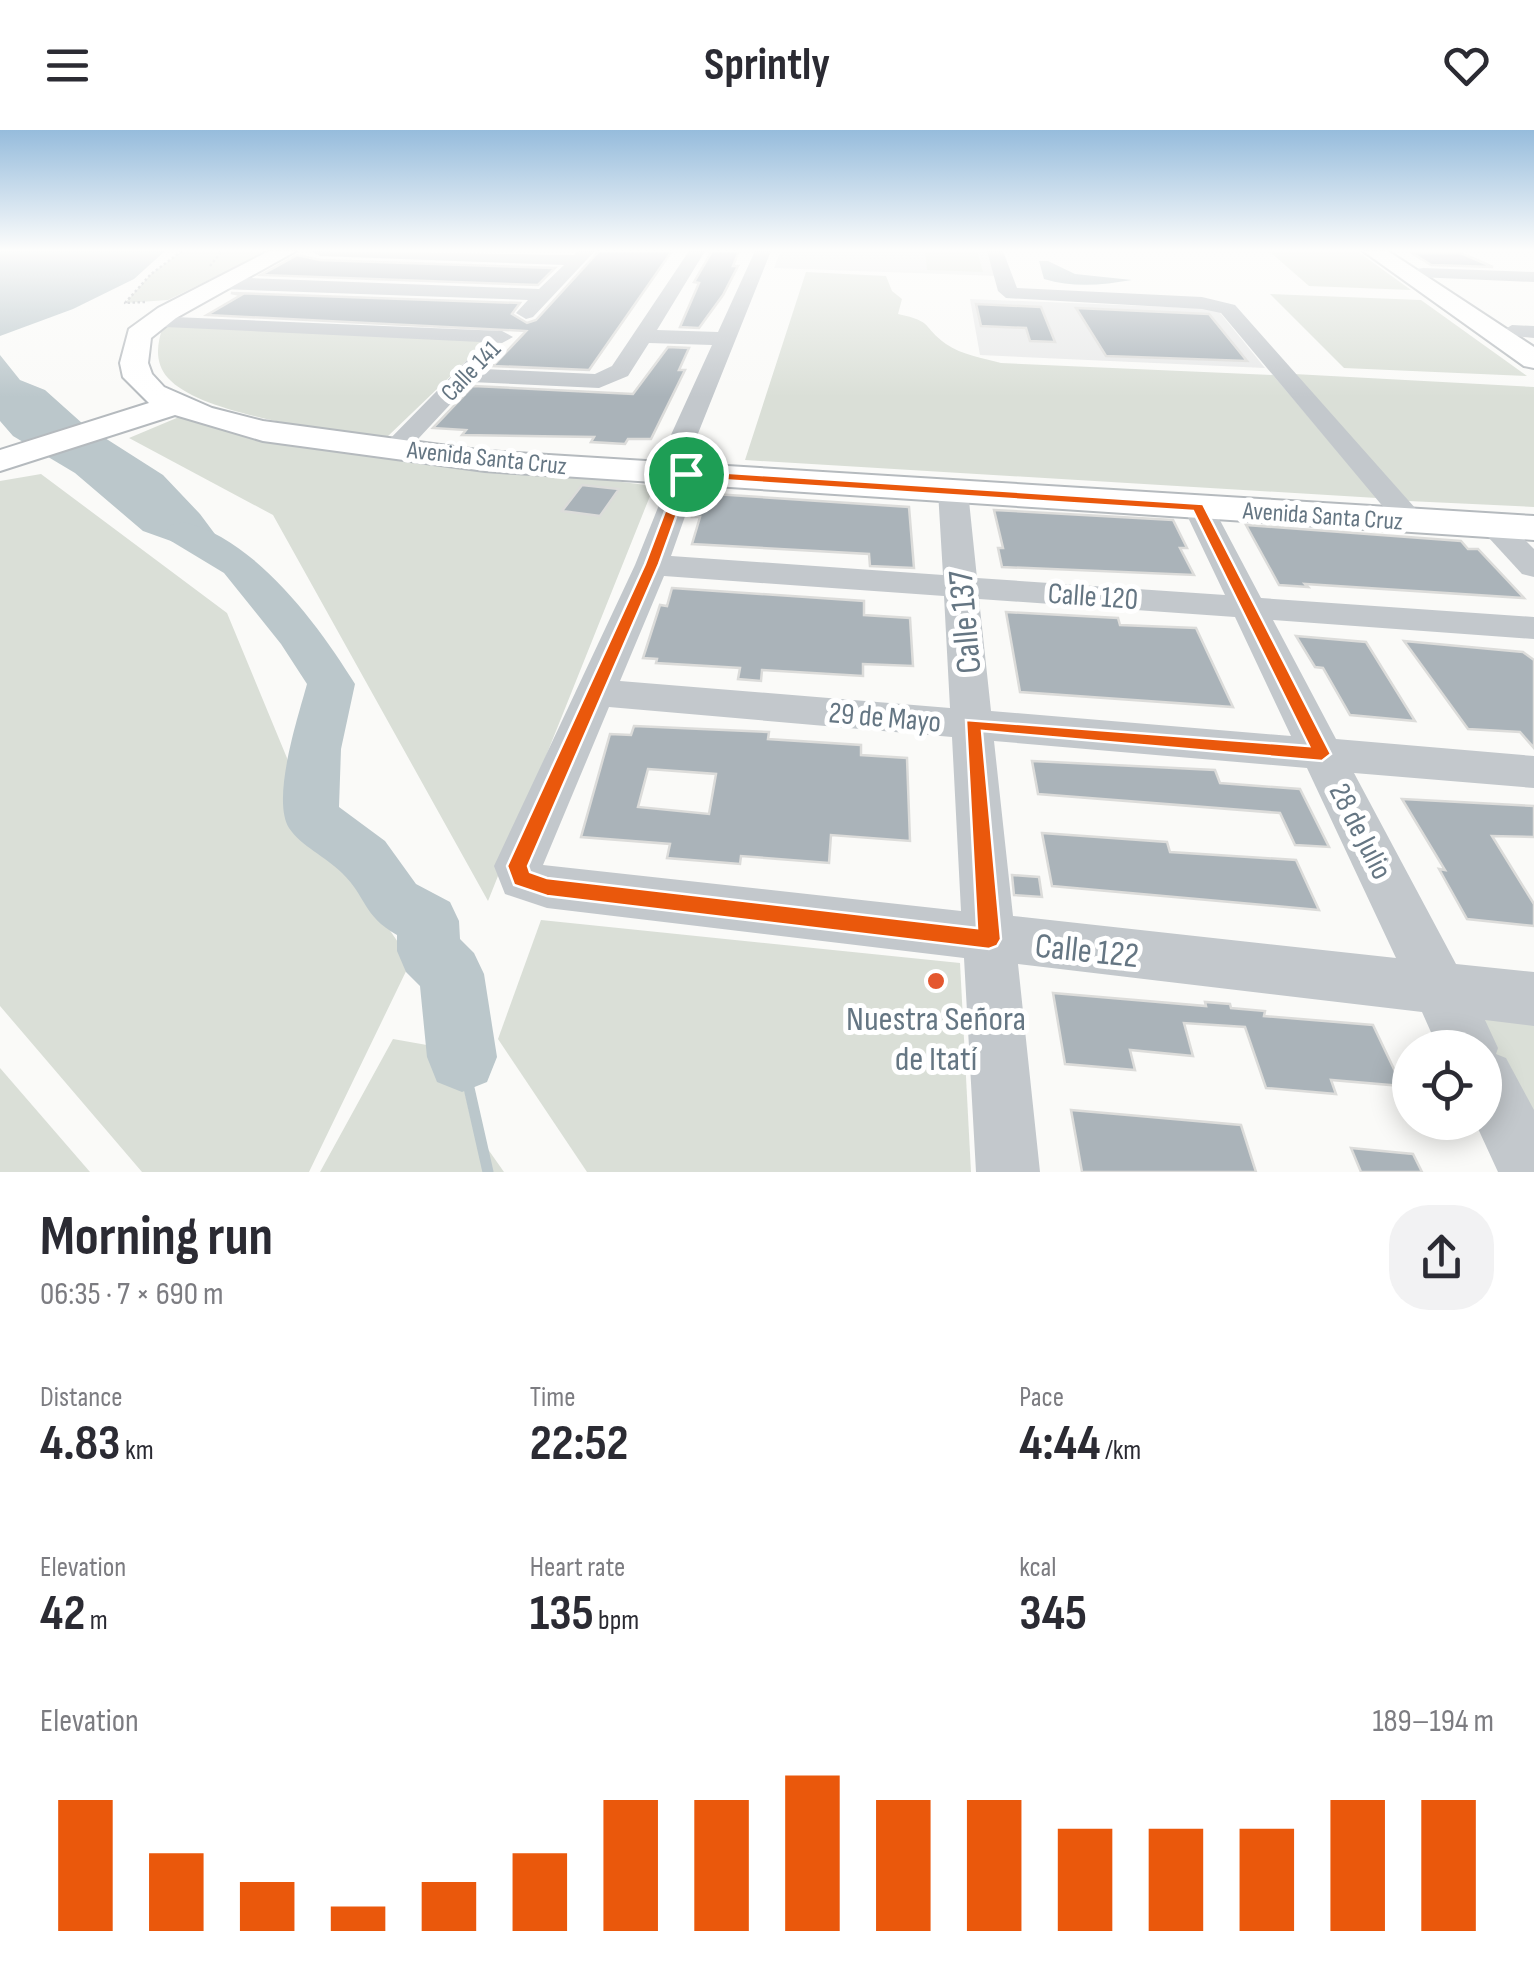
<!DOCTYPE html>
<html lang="en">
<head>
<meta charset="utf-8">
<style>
	:root { --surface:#fff; --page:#f2f2f3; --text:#2b2b33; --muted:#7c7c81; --accent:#ea580c }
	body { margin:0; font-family:"Sofia Sans Condensed",sans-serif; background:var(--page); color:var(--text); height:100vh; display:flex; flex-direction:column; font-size:38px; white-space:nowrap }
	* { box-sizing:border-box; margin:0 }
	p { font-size:32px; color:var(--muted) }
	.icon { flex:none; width:55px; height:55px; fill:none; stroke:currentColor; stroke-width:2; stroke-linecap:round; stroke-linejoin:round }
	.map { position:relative; height:1042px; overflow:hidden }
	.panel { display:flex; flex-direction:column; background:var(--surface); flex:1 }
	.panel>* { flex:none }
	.controls { position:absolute; left:1392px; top:900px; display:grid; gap:20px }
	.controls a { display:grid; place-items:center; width:110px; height:110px; border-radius:50%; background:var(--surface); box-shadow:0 5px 25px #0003; font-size:50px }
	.pin { position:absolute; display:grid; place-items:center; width:85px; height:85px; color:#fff; margin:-42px; border:5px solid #fff; border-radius:50%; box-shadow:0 2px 10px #0007 }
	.round { display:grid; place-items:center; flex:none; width:105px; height:105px; border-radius:40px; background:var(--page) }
	.head { display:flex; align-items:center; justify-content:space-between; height:170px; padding:0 40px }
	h1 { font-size:55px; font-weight:700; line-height:75px }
	.stats { display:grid; grid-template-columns:repeat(3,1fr); gap:15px; height:170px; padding:10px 40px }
	.stats div { display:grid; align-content:center }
	.stats b { font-size:50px; font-weight:700 }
	.stats small { font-size:28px; font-weight:400 }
	.stats p { font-size:28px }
	.chart { height:280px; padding:20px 40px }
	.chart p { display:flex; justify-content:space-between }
	.chart svg { width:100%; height:180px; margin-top:10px; stroke:var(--accent); stroke-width:6 }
	header { display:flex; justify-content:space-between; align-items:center; height:130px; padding:0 40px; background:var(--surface); font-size:45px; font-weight:700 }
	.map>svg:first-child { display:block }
</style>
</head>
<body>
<header><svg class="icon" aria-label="menu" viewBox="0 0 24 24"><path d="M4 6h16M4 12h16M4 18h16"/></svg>Sprintly<svg class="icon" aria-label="heart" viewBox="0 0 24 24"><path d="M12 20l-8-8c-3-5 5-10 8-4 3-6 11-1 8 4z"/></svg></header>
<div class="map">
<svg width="1534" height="1042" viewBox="0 0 1534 1042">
	<rect width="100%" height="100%" fill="#fafaf8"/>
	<g fill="#e8e9e9">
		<path d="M781 121H990L998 146 774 138Z"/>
		<path d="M970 169 1217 179 1265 238 980 225Z"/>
	</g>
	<g fill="#dadfd7">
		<path d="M182 121H268L168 170 125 173 151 144Z"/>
		<path d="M925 121H977L983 142 927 140Z"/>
		<path d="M1269 121H1357L1411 160 1309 156Z"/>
		<path d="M806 142 886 146 892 161 902 169 898 184C935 192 921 196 946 214 962 225 983 228 1001 233L1273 245 1377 368 745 330Z"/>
		<path d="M1270 164 1421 170 1527 246 1344 238Z"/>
		<path d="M163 196 488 210 386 308C334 301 202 286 168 248 154 232 157 214 163 196Z"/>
		<path d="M1294 244 1534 257V377L1408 371Z"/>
		<path d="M179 287 264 307 654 356 488 771 273 385 129 308Z"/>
		<path d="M41 344 227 483 311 686 411 831 309 1042H142L0 876V351Z"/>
		<path d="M541 790 960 833 971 1042H587L498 909Z"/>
		<path d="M1440 859 1534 869V1042L1485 918Z"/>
		<path d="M393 909 455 920 473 998 504 1042H320Z"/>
		<path d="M0 938 90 1042H0Z"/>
	</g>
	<g fill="#bbc7cb">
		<path d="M0 121H165L134 149 73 179 0 206Z"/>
		<path d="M1039 131H1048L1075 144 1132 150C1102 155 1074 158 1044 149Z"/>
		<path d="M0 225 20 250 45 260 83 294 163 345 200 384 238 435 143 401 75 343 13 306 0 291Z"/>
	</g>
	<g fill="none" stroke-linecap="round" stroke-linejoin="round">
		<path stroke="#bbc7cb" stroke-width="11" d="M462 927 488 1042"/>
		<path fill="#bbc7cb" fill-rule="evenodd" d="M184 392C255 409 318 494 355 554L341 619 339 677 385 711 416 754 450 772 459 791 460 809 474 823 484 844 497 927 487 952 462 962 437 952 427 927 420 856 406 842 397 821V805C362 785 367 767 342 743 326 727 301 716 289 698 271 669 298 587 307 554L281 514 224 443 171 411 165 403 171 395Z"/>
	</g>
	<g fill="#aab3b9" stroke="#dcdcda" stroke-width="2.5" fill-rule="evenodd">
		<path d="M599 121H672L589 240 493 236 526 201 207 185 241 165 231 163 520 173 512 184 527 193 536 190Z"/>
		<path d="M712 121H739L733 136H738L723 165 699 198 680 197 699 153 694 152Z"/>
		<path d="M1412 123H1461L1493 137 1431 135Z"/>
		<path d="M297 125 320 130 555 138 538 155 261 145Z"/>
		<path d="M976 174 1041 177 1055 212 1030 211 1026 198 981 196Z"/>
		<path d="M1076 178 1209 184 1247 231 1106 226Z"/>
		<path d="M668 217 689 218 679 240H685L651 309H628L625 314 591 312 594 307 462 305 466 300 433 298 473 256 633 264Z"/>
		<path d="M582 355 619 359 600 386 562 381Z"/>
		<path d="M699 363 909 377 914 438 870 436 869 424 692 414 700 387H692Z"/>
		<path d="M994 380 1173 390 1187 418H1180L1194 445 1002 437 998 418H1003Z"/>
		<path d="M1246 395 1461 411 1468 419H1478L1524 468 1305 454 1308 457 1279 455Z"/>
		<path d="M672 458 864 471V485L910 488 913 536 863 534V546L762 540 761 551 738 549 740 538 656 533 657 529 643 528 660 475 667 476Z"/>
		<path d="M1006 482 1118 488 1120 495 1196 498 1233 577 1020 562Z"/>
		<path d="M1296 506 1366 512 1415 591 1350 585 1323 538 1315 537Z"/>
		<path d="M1404 511 1523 522 1534 530V618L1520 602 1468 599Z"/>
		<path d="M634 596 769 602 768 609 861 615V625L907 628 910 711 831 705 829 733 741 726 740 734 667 728 670 714 581 707 610 604 631 605ZM648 639 716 644 709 684 638 677Z"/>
		<path d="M1032 631 1215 640 1220 653 1300 659 1329 717 1295 715 1280 683 1038 664Z"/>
		<path d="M1402 669 1534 676V707L1492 706 1534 774V796L1467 789 1439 739 1445 740Z"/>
		<path d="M1042 703 1167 712 1170 722 1296 730 1319 780 1052 756Z"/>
		<path d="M1012 745 1039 747 1042 767 1014 765Z"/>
		<path d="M1053 863 1206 876 1205 872 1230 874 1231 878 1265 881 1264 886 1373 895 1402 956 1331 950 1336 964 1266 958 1245 897 1184 893 1193 926 1130 920 1135 940 1065 934Z"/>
		<path d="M1071 980 1241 995 1256 1042H1082Z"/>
		<path d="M1351 1018 1413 1024 1422 1042H1361Z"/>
	</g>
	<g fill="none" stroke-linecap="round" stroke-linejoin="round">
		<defs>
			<g id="major">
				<path d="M269 121H296L176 188 151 208 148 233 152 244 164 257 212 278 263 291 485 321 1534 386V410L485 341 263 311 175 285 0 341V320L149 273 123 247 120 233 129 199 158 178Z"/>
				<path d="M1363 121H1388L1534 217V238L1524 236Z"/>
			</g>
		</defs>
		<use href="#major" stroke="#b5babe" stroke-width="4"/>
		<g stroke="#bbbfc2" stroke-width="2.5" stroke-dasharray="2.5 2.5" stroke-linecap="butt">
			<path d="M210 136 222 121"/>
			<path d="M145 172 125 173 151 144 182 121"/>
		</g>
		<g fill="#c3c8cc" fill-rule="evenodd">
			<path d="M312 121 574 125 578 121H595L533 187 526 189 516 183 528 170 222 159 213 153 222 147 539 159 564 135 320 126Z"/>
			<path d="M689 121H705L657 200 718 202 755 121H771L685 336 696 338 700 344 671 426 943 445 938 361 943 355H963L968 361 977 448 1225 465 1183 377 1187 371H1209L1213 377 1261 468 1534 487V509L1273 490 1336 609 1534 626V658L1354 643 1456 834 1534 842V896L1485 890 1498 918 1496 924 1506 928 1534 980V1042H1498L1475 992H1485V918H1438L1422 882 1018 834 1040 1042H976L964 828 547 778 505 764 494 736 635 435 669 350 658 348 654 342 712 215 649 213 628 246 599 258 471 252 405 323 395 325 382 317 476 221 484 219 495 226 484 239 595 244 612 236ZM664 446 944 466 950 578 620 551ZM979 469 1235 487 1291 606 991 581ZM609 577 952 607 961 781 543 735ZM994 611 1307 638 1396 828 1013 786Z"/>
			<path d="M987 121H1003L1017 158 1202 167 1235 175 1416 379 1412 385H1390L1221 183 1202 179 1006 168 998 161Z"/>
			<path d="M1423 138 1534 142V152L1417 147V139Z"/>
			<path d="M151 186 502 201 513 207 502 213 144 196V188Z"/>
			<path d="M1512 195 1534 196V208L1505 205 1502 201Z"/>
			<path d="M1493 387 1504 389 1534 419V447L1522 444 1478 396 1482 389Z"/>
		</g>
		<use href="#major" fill="#fff" fill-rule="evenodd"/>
	</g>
	<linearGradient id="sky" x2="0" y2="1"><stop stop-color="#96bcdc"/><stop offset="0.45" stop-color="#fdfdfc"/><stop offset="1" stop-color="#fdfdfc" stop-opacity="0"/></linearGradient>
	<rect width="1534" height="267" fill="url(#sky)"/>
	<path fill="#ea580c" stroke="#fff" stroke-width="2.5" fill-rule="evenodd" d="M686 340 1203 374 1331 624 1322 631 982 601 1001 809 997 816 989 819 547 766 514 755 507 736 645 434 679 344ZM690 348 1193 381 1309 616 966 590 977 798 547 748 530 742 528 736 659 434Z"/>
	<circle fill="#e4572e" stroke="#fff" stroke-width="4" cx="936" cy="851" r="10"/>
	<g text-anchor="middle" stroke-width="10" stroke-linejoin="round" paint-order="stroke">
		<g font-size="25" fill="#657683" stroke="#fff">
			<text transform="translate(470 240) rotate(-46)" y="9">Calle 141</text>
			<text transform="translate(487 327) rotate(6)" y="9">Avenida Santa Cruz</text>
			<text transform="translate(1323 385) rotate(4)" y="9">Avenida Santa Cruz</text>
		</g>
		<g font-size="30" fill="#657683" stroke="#fff">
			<text transform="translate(1093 466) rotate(4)" y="10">Calle 120</text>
			<text transform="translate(885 587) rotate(5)" y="10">29 de Mayo</text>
			<text transform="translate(1361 701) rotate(63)" y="10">28 de Julio</text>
		</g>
		<g font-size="35" fill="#657683" stroke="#fff">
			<text transform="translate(964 492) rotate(-95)" y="12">Calle 137</text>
			<text transform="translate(1087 820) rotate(6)" y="12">Calle 122</text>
		</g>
		<g font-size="35" fill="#657683" stroke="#fff">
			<text x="936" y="900">Nuestra Señora<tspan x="936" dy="40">de Itatí</tspan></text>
		</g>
	</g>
</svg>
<div class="controls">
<a><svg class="icon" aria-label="locate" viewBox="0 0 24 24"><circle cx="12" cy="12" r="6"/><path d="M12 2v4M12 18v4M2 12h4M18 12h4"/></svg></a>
</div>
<div class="pin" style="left:686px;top:344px;background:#1e9e55"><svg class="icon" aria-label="arrive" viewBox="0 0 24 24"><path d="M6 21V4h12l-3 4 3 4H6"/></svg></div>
</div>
<section class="panel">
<div class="head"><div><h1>Morning run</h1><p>06:35 · 7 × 690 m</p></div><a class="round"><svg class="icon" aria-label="share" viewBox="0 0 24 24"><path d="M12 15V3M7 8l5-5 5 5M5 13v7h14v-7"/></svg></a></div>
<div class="stats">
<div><p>Distance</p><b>4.83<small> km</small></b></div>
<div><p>Time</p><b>22:52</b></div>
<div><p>Pace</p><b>4:44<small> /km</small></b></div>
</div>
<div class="stats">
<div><p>Elevation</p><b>42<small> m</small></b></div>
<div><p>Heart rate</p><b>135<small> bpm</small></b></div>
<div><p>kcal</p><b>345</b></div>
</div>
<div class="chart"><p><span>Elevation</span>189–194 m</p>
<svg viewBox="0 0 160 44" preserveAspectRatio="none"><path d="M5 44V12M15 44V25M25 44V32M35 44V38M45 44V32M55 44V25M65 44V12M75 44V12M85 44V6M95 44V12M105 44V12M115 44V19M125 44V19M135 44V19M145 44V12M155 44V12"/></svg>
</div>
</section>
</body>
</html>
